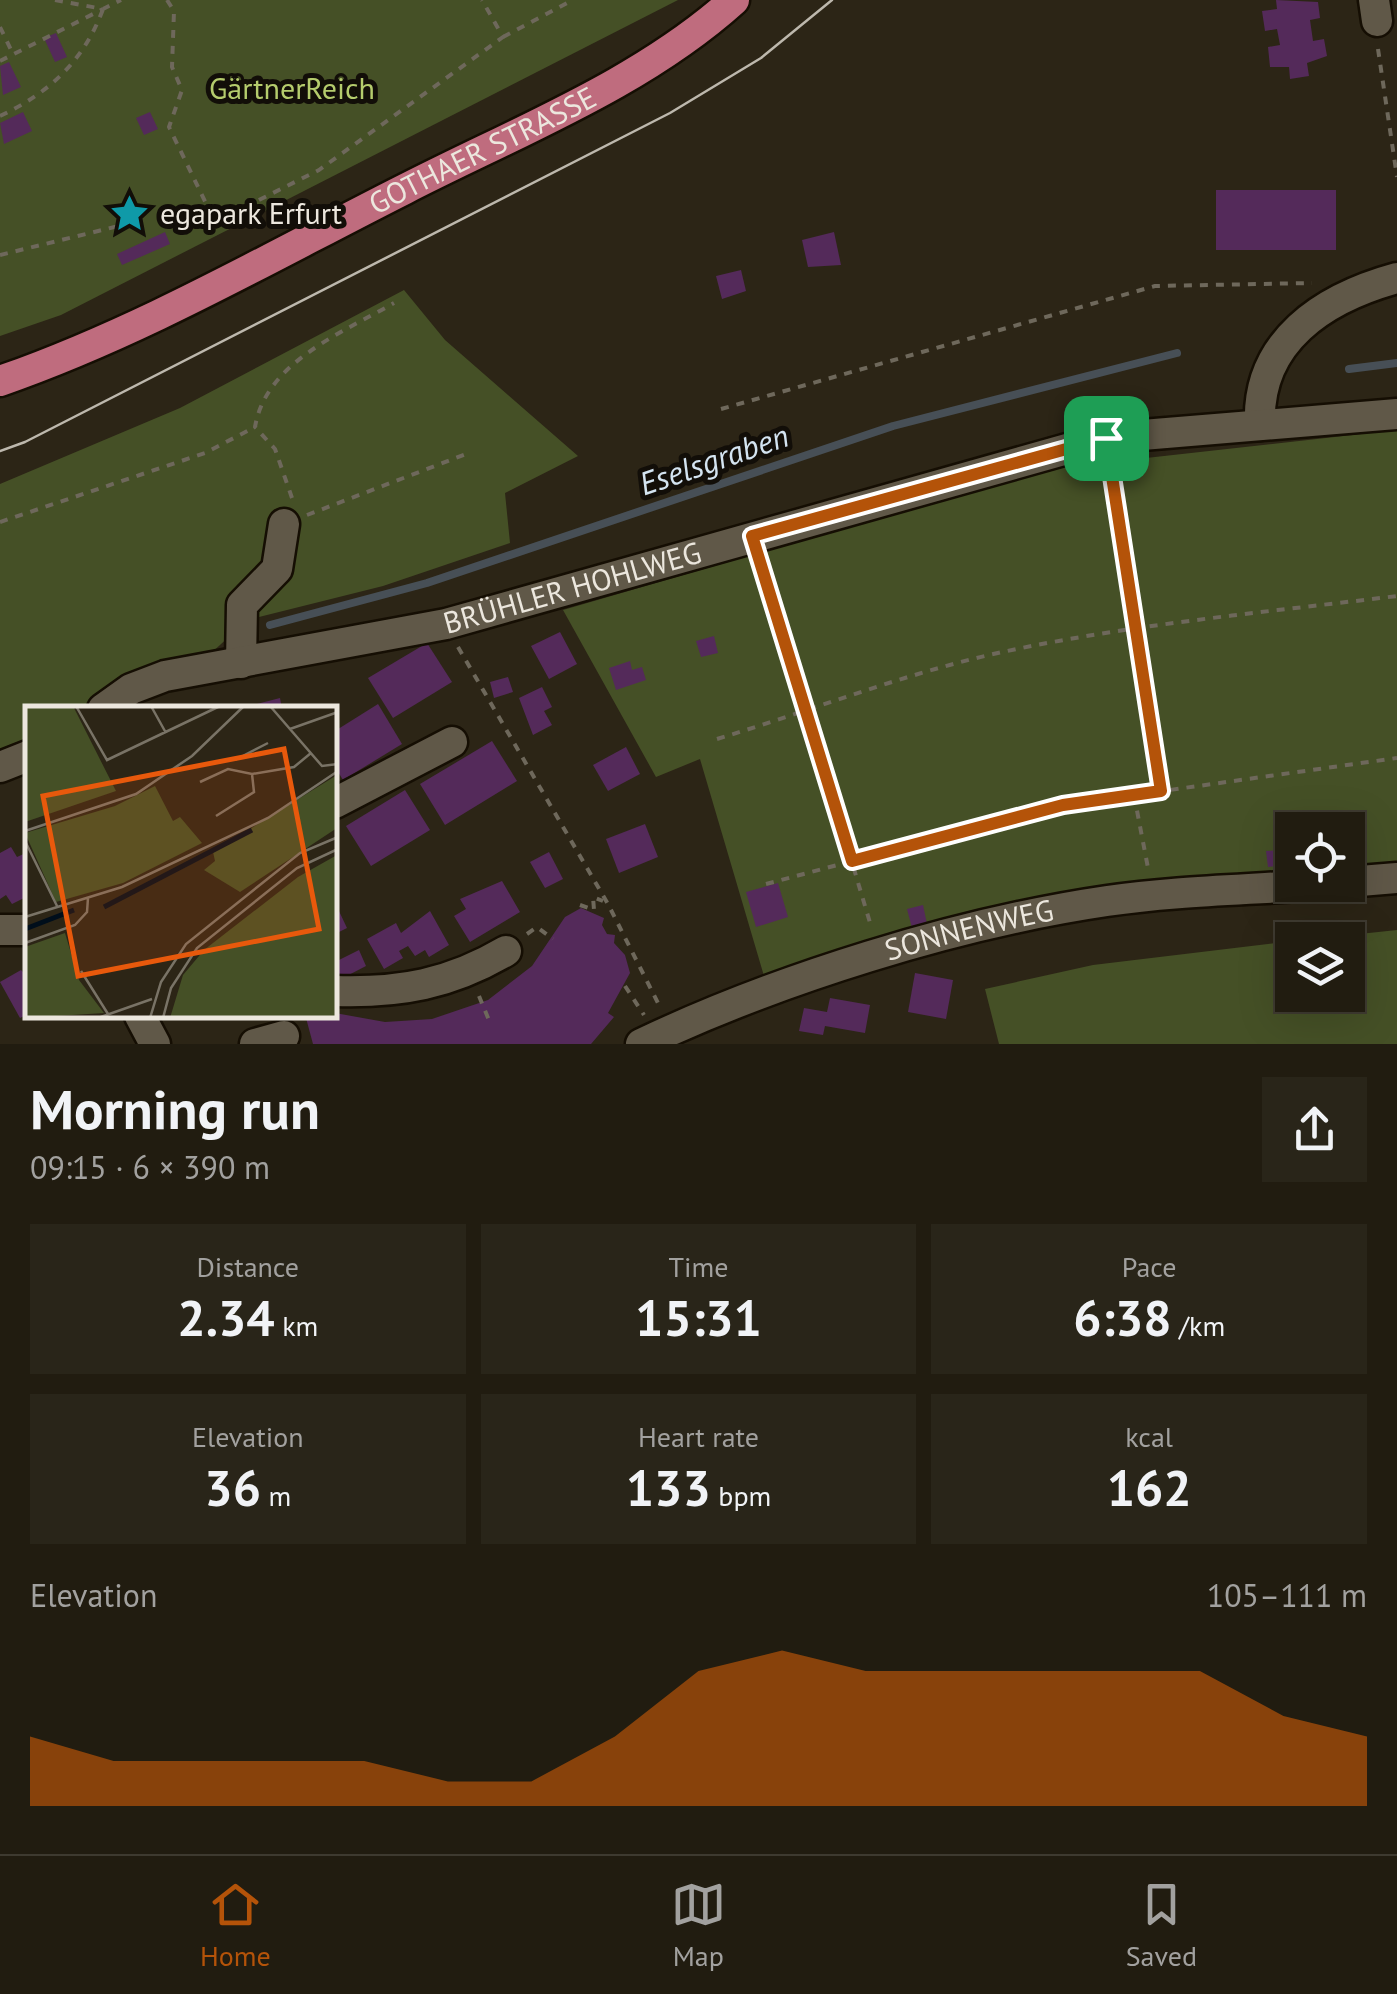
<!DOCTYPE html>
<html lang="en">
<head>
<meta charset="utf-8">
<style>
	:root { --surface:#211c10; --page:#292519; --text:#f1f3f6; --muted:#a2a19f; --line:#3e3a30; --accent:#b45309 }
	body { margin:0; font-family:"PT Sans",sans-serif; background:var(--page); color:var(--text); height:100vh; display:flex; flex-direction:column; font-size:38px; white-space:nowrap }
	* { box-sizing:border-box; margin:0 }
	p { font-size:32px; color:var(--muted) }
	.icon { flex:none; width:55px; height:55px; fill:none; stroke:currentColor; stroke-width:2; stroke-linecap:round; stroke-linejoin:round }
	.map { position:relative; height:1044px; overflow:hidden }
	.panel { display:flex; flex-direction:column; background:var(--surface); flex:1 }
	.panel>* { flex:none }
	.controls { position:absolute; left:1275px; top:812px; display:grid; gap:20px }
	.controls a { display:grid; place-items:center; width:90px; height:90px; border-radius:0px; background:var(--surface); box-shadow:0 10px 40px #0002,0 0 0 2px var(--line); font-size:50px }
	.pin { position:absolute; display:grid; place-items:center; width:85px; height:85px; color:#fff; margin:-42px; border-radius:20px; box-shadow:0 5px 15px #0006 }
	.round { display:grid; place-items:center; flex:none; width:105px; height:105px; border-radius:0px; background:var(--page) }
	.summary { display:flex; align-items:center; justify-content:space-between; height:170px; padding:0 30px }
	h1 { font-size:55px; font-weight:700; line-height:75px }
	.metrics { display:grid; grid-template-columns:repeat(3,1fr); gap:15px; height:170px; padding:10px 30px }
	.metrics div { display:grid; align-content:center; border-radius:0px; background:var(--page); text-align:center }
	.metrics b { font-size:50px; font-weight:700 }
	.metrics small { font-size:28px; font-weight:400 }
	.metrics p { font-size:28px }
	.chart { height:280px; padding:20px 30px }
	.chart p { display:flex; justify-content:space-between }
	.chart svg { width:100%; height:180px; margin-top:10px; fill:var(--accent); opacity:.7 }
	.tab-bar { display:flex; justify-content:space-around; align-items:center; height:140px; border-top:2px solid var(--line); background:var(--surface); font-size:28px; color:var(--muted) }
	.tab-bar a { display:grid; justify-items:center; gap:5px }
	.tab-bar .selected { color:var(--accent) }
	.map>svg:first-child { display:block }
</style>
</head>
<body>
<div class="map">
<svg width="1397" height="1044" viewBox="0 0 1397 1044">
	<rect width="100%" height="100%" fill="#2c2516"/>
	<g fill="#455026">
		<path d="M0 0H678L61 315 0 336Z"/>
		<path d="M404 290 445 340 578 456 505 493 510 543 383 586 247 620 207 657 124 680 83 709H28L27 738 0 749V484L180 408Z"/>
		<path d="M1397 430V866L1348 870V830H1292V875L764 976 700 759 656 777 563 610 1047 469Z"/>
		<path d="M1397 930V1044H999L985 989 1093 965 1292 941V995H1348V940H1303Z"/>
	</g>
	<g fill="none" stroke-linecap="round" stroke-linejoin="round">
		<g stroke="#474f56" stroke-width="8">
			<path d="M1349 369 1397 363"/>
			<path d="M270 625 427 583 893 426 1177 353"/>
		</g>
	</g>
	<g fill="#542a5a">
		<path d="M1276 0 1318 2 1320 18 1310 20 1313 41 1324 39 1327 56 1307 63 1309 76 1290 79 1289 67H1270L1268 47 1280 45 1277 29 1265 31 1262 11 1277 9Z"/>
		<path d="M56 33 67 57 55 62 44 38Z"/>
		<path d="M9 62 21 87 3 95 0 66Z"/>
		<path d="M23 112 32 131 4 144 0 123Z"/>
		<path d="M150 112 158 129 144 135 136 118Z"/>
		<rect x="1216" y="190" width="120" height="60"/>
		<path d="M165 232 170 244 122 265 117 254Z"/>
		<path d="M834 232 841 265 808 267 802 240Z"/>
		<path d="M741 270 746 291 722 299 716 276Z"/>
		<path d="M560 632 577 664 549 679 531 646Z"/>
		<path d="M714 636 718 653 701 657 696 641Z"/>
		<path d="M427 643 452 682 393 718 368 678Z"/>
		<path d="M630 661 632 670 642 667 646 680 616 690 609 668Z"/>
		<path d="M508 677 513 692 494 698 490 682Z"/>
		<path d="M542 687 552 707 544 711 552 725 533 735 519 698Z"/>
		<path d="M280 698 282 709H242L241 708Z"/>
		<path d="M378 704 402 744 343 780 335 767V731Z"/>
		<path d="M492 741 517 781 445 825 420 784Z"/>
		<path d="M626 747 640 774 608 791 593 765Z"/>
		<path d="M405 790 430 830 371 866 346 826Z"/>
		<path d="M645 824 658 857 619 873 606 839Z"/>
		<path d="M1291 842 1292 851 1282 852 1284 865 1268 867 1266 851 1282 850V843Z"/>
		<path d="M11 847 17 857 28 852V896L12 904 6 895 0 899V853Z"/>
		<path d="M549 852 563 879 545 888 530 862Z"/>
		<path d="M502 881 520 912 470 942 454 916 466 909 460 899Z"/>
		<path d="M778 883 788 917 756 927 746 892Z"/>
		<path d="M923 905 927 924 912 928 907 909Z"/>
		<path d="M581 908 604 918 602 925 607 934 615 935 614 943 625 955 630 973 608 1013 614 1017 591 1044H313L306 1018 335 1013 385 1022 432 1019 488 1000 532 966 565 917Z"/>
		<path d="M338 909 347 928 335 934V911Z"/>
		<path d="M430 911 449 945 429 957 425 950 415 956 408 946 399 951 403 958 384 969 367 939 396 923 401 933Z"/>
		<path d="M359 950 366 966 339 980 335 962Z"/>
		<path d="M21 970 28 977V1014L20 1018 0 982Z"/>
		<path d="M915 973 953 980 946 1019 908 1012Z"/>
		<path d="M830 998 870 1005 865 1033 825 1026 823 1035 799 1031 804 1008 827 1012Z"/>
	</g>
	<g fill="none" stroke-linecap="round" stroke-linejoin="round">
		<defs>
			<g id="minor">
				<path d="M1374 0 1377 21"/>
				<path d="M1260 425C1256 341 1324 298 1397 278"/>
				<path d="M241 663 242 605 277 569 284 524"/>
				<path id="s1" d="M103 709 131 689 165 676 446 624 1106 438 1397 414"/>
				<path d="M0 767 28 756"/>
				<path d="M335 803 452 742"/>
				<path d="M1348 882 1397 878"/>
				<path d="M0 930H28"/>
				<path d="M335 991C400 993 450 984 506 951"/>
				<path d="M140 1016 155 1044"/>
				<path d="M255 1044 284 1036"/>
				<path id="s2" d="M641 1044C778 979 957 923 1107 901 1175 891 1245 890 1313 885"/>
			</g>
			<g id="major">
				<path id="s3" d="M0 381C141 332 272 256 405 189 516 132 641 84 734 0"/>
			</g>
		</defs>
		<use href="#minor" stroke="#150e03" stroke-width="35"/>
		<use href="#major" stroke="#150e03" stroke-width="35"/>
		<g stroke="#6e685b" stroke-width="4" stroke-dasharray="8 8" stroke-linecap="butt">
			<path d="M55 0 103 9 121 0"/>
			<path d="M167 0 174 11 172 67 182 90 169 127 215 222 319 170 503 37 482 0"/>
			<path d="M0 27 13 54"/>
			<path d="M503 37 573 0"/>
			<path d="M1378 49 1397 177"/>
			<path d="M0 61 103 9"/>
			<path d="M0 116C49 93 84 61 103 9"/>
			<path d="M0 255 139 221"/>
			<path d="M721 409 1155 286 1312 283"/>
			<path d="M1110 465 1161 791"/>
			<path d="M292 498 275 449 255 427C266 362 342 333 394 303"/>
			<path d="M307 515 466 454"/>
			<path d="M0 522 205 453 255 427"/>
			<path d="M762 561 871 926"/>
			<path d="M458 647 608 904 659 1005"/>
			<path d="M717 739C813 710 908 672 1007 651 1135 624 1267 612 1397 596"/>
			<path d="M1134 795 1148 868"/>
			<path d="M766 884 1063 805 1397 758"/>
			<path d="M580 905 594 910 593 897 603 901"/>
			<path d="M527 934 537 927 553 939"/>
			<path d="M625 986 644 1015"/>
			<path d="M479 996 491 1025"/>
		</g>
		<use href="#minor" stroke="#605848" stroke-width="30"/>
		<use href="#major" stroke="#bf6c7e" stroke-width="30"/>
		<path stroke="#bdb8ad" stroke-width="2.5" d="M0 451 25 442 670 113 761 58 832 0"/>
	</g>
	<g fill="none" stroke-linecap="round" stroke-linejoin="round">
		<defs>
			<path id="route" d="M1106 438 1161 791 1063 805 852 861 752 536Z"/>
		</defs>
		<use href="#route" stroke="#fff" stroke-width="20"/>
		<use href="#route" stroke="#b45309" stroke-width="12"/>
	</g>
	<defs>
		<symbol id="sight-bare" viewBox="-9 -9 18 18"><path d="M0-6L1.8-2.2L6-1.7L2.9 1.2L3.7 5.4L0 3.3L-3.7 5.4L-2.9 1.2L-6-1.7L-1.8-2.2Z" fill="#0f9aa8" stroke="#120e08" stroke-width="2.5" paint-order="stroke"/></symbol>
	</defs>
	<g fill-rule="evenodd">
		<use href="#sight-bare" x="102" y="186" width="55" height="55"/>
	</g>
	<g text-anchor="middle" stroke-width="10" stroke-linejoin="round" paint-order="stroke">
		<g font-size="30" fill="#b5cc6d" stroke="#120e08">
			<text x="292" y="99">GärtnerReich</text>
		</g>
		<g font-size="30" fill="#ece7de" stroke="#120e08">
			<text dy="10" stroke="none"><textPath href="#s3" startOffset="535">GOTHAER STRASSE</textPath></text>
			<text dy="10" stroke="none"><textPath href="#s1" startOffset="488">BRÜHLER HOHLWEG</textPath></text>
			<text dy="10" stroke="none"><textPath href="#s2" startOffset="348">SONNENWEG</textPath></text>
		</g>
		<g font-size="30" fill="#ece7de" stroke="#120e08" text-anchor="start">
			<text x="160" y="224">egapark Erfurt</text>
		</g>
		<g font-size="32" font-style="italic" fill="#d4e4f1" stroke="#120e08">
			<text transform="translate(714 460) rotate(-19)" y="11">Eselsgraben</text>
		</g>
	</g>
	<g transform="translate(25 706)">
		<rect width="312" height="312" fill="#2c2516"/>
		<path d="M0 0H48L91 85 0 116ZM312 69V122L215 186 179 164 190 155 188 146ZM130 80 148 115 155 111 177 137 98 177 31 196 0 127 90 100ZM312 149V312H145L158 269 179 244 273 171ZM40 227 54 274 79 307 0 312V241Z" fill="#455026"/>
		<path fill="none" stroke="#000e1b" stroke-width="5" d="M79 201 227 124M0 223 49 204"/>
		<path fill="none" stroke="#797366" stroke-width="2.5" d="M51 0 82 54 195 0M126 0 141 27M245 0 297 60 313 58M265 23 313 6M210 54 243 37M175 76 203 63 227 68 269 61 286 47M191 110 229 86 227 68M0 125 111 88 167 50 219 0M0 135 32 200M0 211 97 181 243 112 313 65M0 237 50 219 62 206 63 192M56 265 83 308M73 312 127 293M125 312 136 276 161 238 275 147 313 131M138 312 146 282 172 242 272 162 313 143"/>
		<path fill="#e8590c" fill-opacity="0.15" stroke="#e8590c" stroke-width="5" d="M259 43 294 223 53 270 18 90Z"/>
		<rect width="312" height="312" fill="none" stroke="#ece7de" stroke-width="5"/>
	</g>
</svg>
<div class="controls">
<a><svg class="icon" aria-label="locate" viewBox="0 0 24 24"><circle cx="12" cy="12" r="6"/><path d="M12 2v4M12 18v4M2 12h4M18 12h4"/></svg></a>
<a><svg class="icon" aria-label="layers" viewBox="0 0 24 24"><path d="M12 4l9 5-9 5-9-5zM3 14l9 5 9-5"/></svg></a>
</div>
<div class="pin" style="left:1106px;top:438px;background:#1e9e55"><svg class="icon" aria-label="arrive" viewBox="0 0 24 24"><path d="M6 21V4h12l-3 4 3 4H6"/></svg></div>
</div>
<section class="panel">
<div class="summary"><div><h1>Morning run</h1><p>09:15 · 6 × 390 m</p></div><a class="round"><svg class="icon" aria-label="share" viewBox="0 0 24 24"><path d="M12 15V3M7 8l5-5 5 5M5 13v7h14v-7"/></svg></a></div>
<div class="metrics">
<div><p>Distance</p><b>2.34<small> km</small></b></div>
<div><p>Time</p><b>15:31</b></div>
<div><p>Pace</p><b>6:38<small> /km</small></b></div>
</div>
<div class="metrics">
<div><p>Elevation</p><b>36<small> m</small></b></div>
<div><p>Heart rate</p><b>133<small> bpm</small></b></div>
<div><p>kcal</p><b>162</b></div>
</div>
<div class="chart"><p><span>Elevation</span>105–111 m</p>
<svg viewBox="0 0 160 44" preserveAspectRatio="none"><path d="M0 44V27L10 33L20 33L30 33L40 33L50 38L60 38L70 27L80 11L90 6L100 11L110 11L120 11L130 11L140 11L150 22L160 27V44z"/></svg>
</div>
</section>
<nav class="tab-bar">
<a class="selected"><svg class="icon" aria-label="home" viewBox="0 0 24 24"><path d="M3 11l9-7 9 7M6 9v11h12V9"/></svg>Home</a>
<a><svg class="icon" aria-label="map" viewBox="0 0 24 24"><path d="M3 6l6-2 6 2 6-2v14l-6 2-6-2-6 2zM9 4v14M15 6v14"/></svg>Map</a>
<a><svg class="icon" aria-label="saved" viewBox="0 0 24 24"><path d="M7 4h10v16l-5-4-5 4z"/></svg>Saved</a>
</nav>
</body>
</html>
